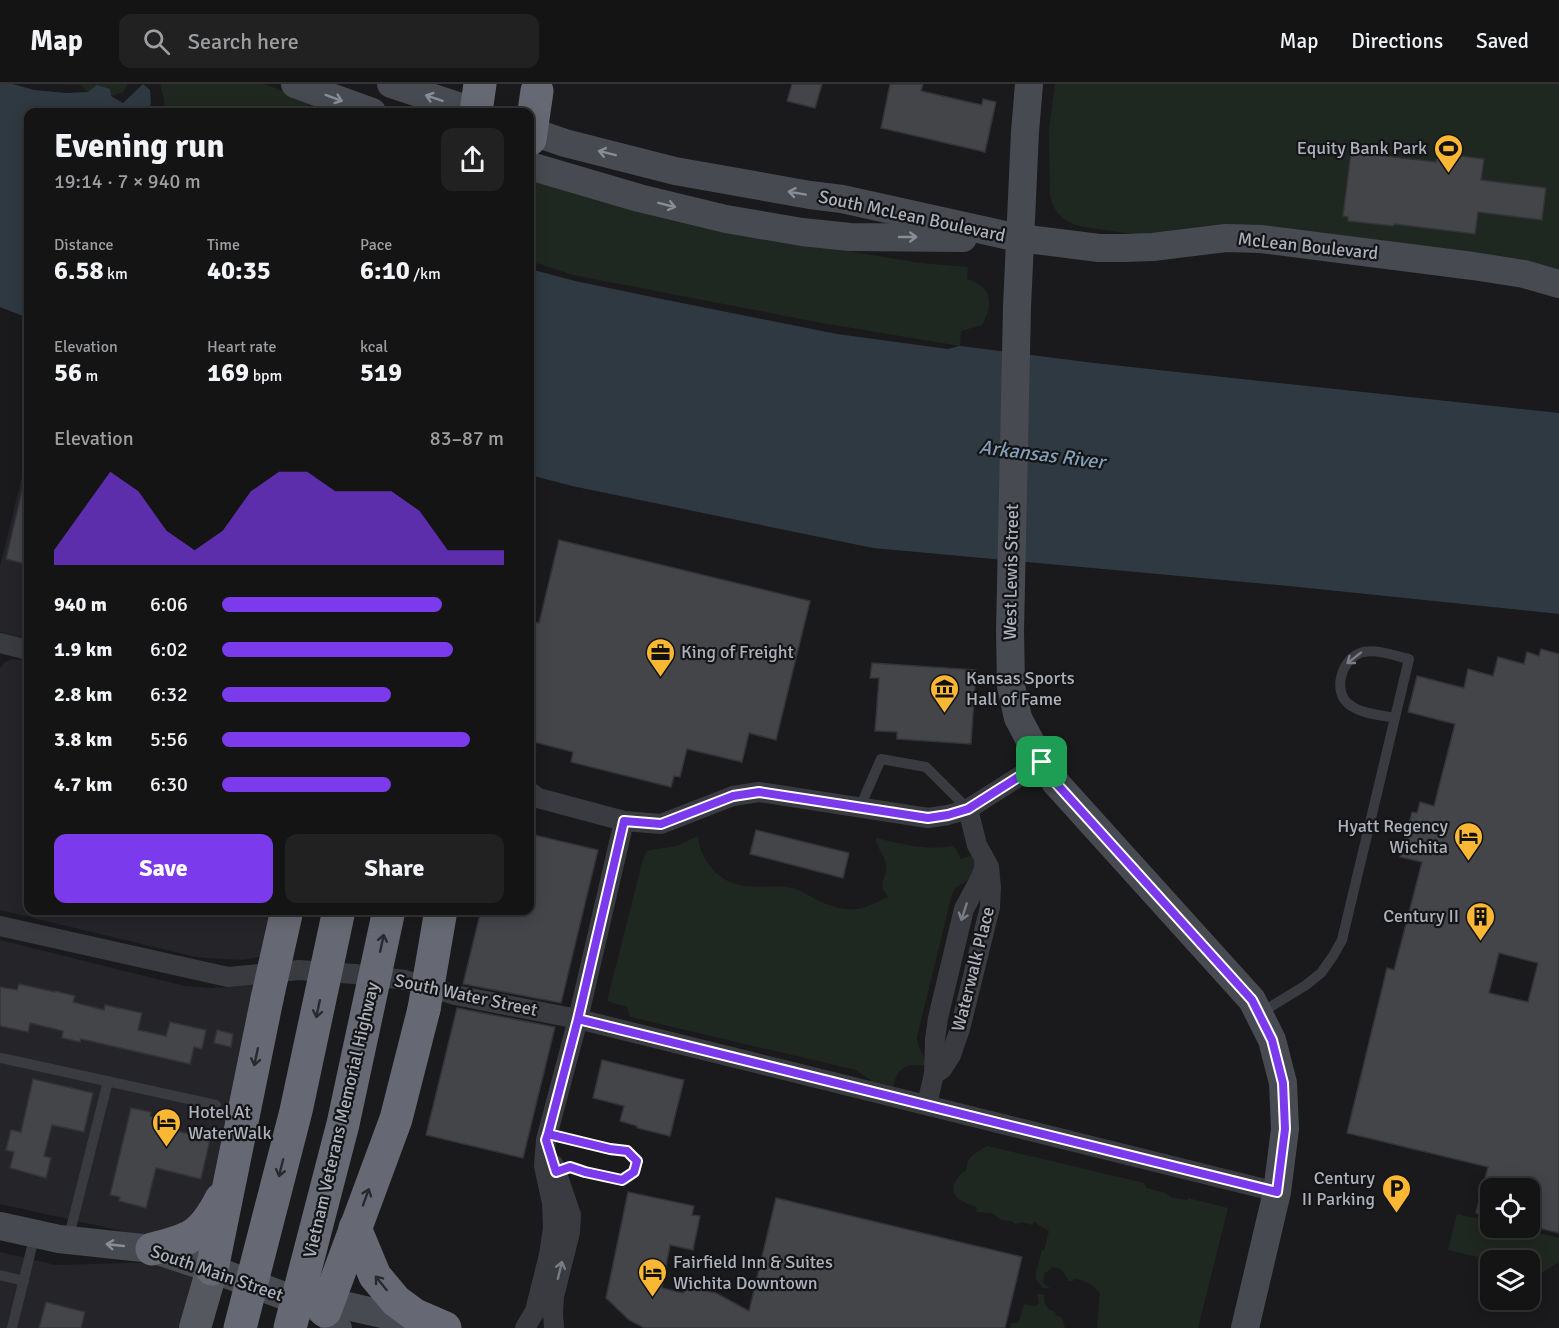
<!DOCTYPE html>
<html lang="en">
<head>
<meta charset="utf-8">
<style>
	:root { --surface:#141415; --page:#212122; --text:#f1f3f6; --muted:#9d9ea0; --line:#333334; --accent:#7c3aed }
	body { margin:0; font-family:Signika,sans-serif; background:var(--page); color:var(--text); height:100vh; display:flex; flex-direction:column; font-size:22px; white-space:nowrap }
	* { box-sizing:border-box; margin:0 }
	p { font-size:20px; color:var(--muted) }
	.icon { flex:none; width:33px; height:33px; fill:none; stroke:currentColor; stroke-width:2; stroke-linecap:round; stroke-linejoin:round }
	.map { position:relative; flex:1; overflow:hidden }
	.drawer { position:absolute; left:24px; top:24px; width:510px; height:807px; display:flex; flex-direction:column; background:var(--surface); border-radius:12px; box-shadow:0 3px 15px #0003,0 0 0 2px var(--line) }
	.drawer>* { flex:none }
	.tools { position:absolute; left:1480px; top:1094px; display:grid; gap:12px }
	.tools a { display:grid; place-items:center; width:60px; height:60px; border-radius:12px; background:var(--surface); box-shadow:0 3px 15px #0003,0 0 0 2px var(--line); font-size:30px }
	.pin { position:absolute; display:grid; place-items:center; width:51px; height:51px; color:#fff; margin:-26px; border-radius:12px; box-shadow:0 3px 9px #0006 }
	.round { display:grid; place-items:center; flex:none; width:63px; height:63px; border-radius:12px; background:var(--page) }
	.headline { display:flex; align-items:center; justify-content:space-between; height:102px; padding:0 30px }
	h1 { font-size:33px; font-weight:800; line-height:45px }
	.metrics { display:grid; grid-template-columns:repeat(3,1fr); gap:9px; height:102px; padding:6px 30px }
	.metrics div { display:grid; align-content:center }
	.metrics b { font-size:26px; font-weight:800 }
	.metrics small { font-size:16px; font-weight:400 }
	.metrics p { font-size:16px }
	.chart { height:168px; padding:12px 30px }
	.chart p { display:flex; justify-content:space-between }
	.chart svg { width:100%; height:108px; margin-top:6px; fill:var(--accent); opacity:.7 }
	.button { display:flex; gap:12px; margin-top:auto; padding:12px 30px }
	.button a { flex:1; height:69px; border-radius:12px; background:var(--accent); color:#fff; font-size:24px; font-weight:800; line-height:69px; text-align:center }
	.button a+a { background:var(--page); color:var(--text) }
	ul { padding:0 30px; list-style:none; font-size:20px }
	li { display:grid; grid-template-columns:96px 72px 1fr; align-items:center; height:45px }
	li i { height:15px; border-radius:8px; background:var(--accent) }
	header { display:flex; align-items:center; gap:36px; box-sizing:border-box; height:84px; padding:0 30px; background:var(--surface); border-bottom:2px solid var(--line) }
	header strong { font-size:28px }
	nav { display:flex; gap:33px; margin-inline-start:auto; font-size:21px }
	.search { width:420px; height:54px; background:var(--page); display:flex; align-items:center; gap:15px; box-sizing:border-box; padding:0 21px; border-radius:12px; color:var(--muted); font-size:22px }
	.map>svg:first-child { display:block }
</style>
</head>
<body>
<header>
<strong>Map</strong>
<div class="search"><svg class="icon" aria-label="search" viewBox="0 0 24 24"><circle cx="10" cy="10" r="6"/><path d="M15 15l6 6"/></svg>Search here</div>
<nav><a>Map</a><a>Directions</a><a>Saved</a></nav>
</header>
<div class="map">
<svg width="1559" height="1244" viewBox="0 0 1559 1244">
	<rect width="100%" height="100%" fill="#1a1a1c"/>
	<g fill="#252529">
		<path d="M28 367V555L0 548V483Z"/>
		<path d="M11 575 28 577V826L276 827 267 871 244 876 206 874 192 872 0 826V584L4 579Z"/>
		<path d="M0 856 185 902 211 904 233 903 261 897 210 1119 179 1146 140 1151 0 1120Z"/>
		<path d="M0 1168 56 1181 163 1178 198 1188 187 1244H0Z"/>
	</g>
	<g fill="#1f2820">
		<path d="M55 0H128L123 8 111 12 88 8 81 1Z"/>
		<path d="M160 0H264L340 28H165L164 15Z"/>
		<path d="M1055 0H1559V188L1144 151C1132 150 1119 148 1106 146 1080 143 1057 141 1050 112L1049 45Z"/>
		<path d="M530 95 806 160 920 179 968 183 967 195C992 202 994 220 982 241L961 247 960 262 822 239 573 191 530 177Z"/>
		<path d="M698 752C700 777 719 799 745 802 761 804 776 801 792 804 801 806 809 812 817 816 849 830 857 828 888 813 875 796 888 798 886 781 885 771 876 764 876 754 902 760 926 767 952 762L956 765 961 775 972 771C979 791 970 795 955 804L951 814 917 953C917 964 925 971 926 982 906 979 898 983 893 1003L872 997 856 986 630 933 627 923 607 917 643 775 646 768 650 766 677 762Z"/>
		<path d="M987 1062 1144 1099 1147 1104 1166 1109 1170 1113 1187 1116 1188 1114 1228 1124 1198 1244H1097L1100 1209C1093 1201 1085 1196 1074 1194L1073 1197H1069L1061 1185 1053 1183 1044 1190 1043 1199 1050 1204H1043L1036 1195V1189L1042 1166H1044L1049 1147 1034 1138 1032 1141 1022 1138 1015 1140 1012 1137 1002 1136 991 1129 976 1128 977 1123C964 1119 945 1112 957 1095 959 1090 964 1089 967 1085 966 1072 978 1068 987 1062Z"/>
		<path d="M1457 1130 1491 1138V1143H1512L1559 1154V1178L1541 1189 1530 1186V1176H1491L1448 1166Z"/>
		<path d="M1037 1210 1044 1211C1044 1221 1046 1225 1055 1228L1056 1231 1062 1234 1065 1244H1010L1011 1240 1019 1238 1024 1220 1034 1222H1037L1039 1218Z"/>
	</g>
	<g fill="#2e3941">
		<path d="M0 0H13L34 6 66 9 88 8 97 1 110 5 111 12 123 19 143 0 150 6 151 20 144 28H28V234L0 223Z"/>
		<path d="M530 185 575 197 657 214 837 250 948 265 960 262 1094 279 1559 329V530L1289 502 873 464 572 402 530 391Z"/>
	</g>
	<g fill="#444549" stroke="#333338" stroke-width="1.5" fill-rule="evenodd">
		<path d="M792 0H822L815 24 787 17Z"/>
		<path d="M890 0H923L921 7 982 21 983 15 996 18 985 68 881 44Z"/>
		<path d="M1351 68 1436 78 1437 69 1484 75 1481 96 1546 104 1542 136 1478 128 1475 150 1394 140 1393 142 1348 137V133L1343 132Z"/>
		<path d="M23 402H28V481L6 475Z"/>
		<path d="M559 456 810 517 776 656 749 649 742 678 687 665 680 693 674 692 671 703 571 678 573 668 530 657V537L539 539Z"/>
		<path d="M1541 565 1559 570V1149L1530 1142V1104H1491V1133L1476 1129 1488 1083 1347 1049 1387 884 1394 886 1422 778 1400 773 1412 728 1417 729 1420 718 1434 722 1455 640 1408 628 1417 592 1464 604 1468 585 1493 592 1498 573 1524 580 1527 568 1539 572ZM1499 869 1538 879 1528 918 1489 909Z"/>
		<path d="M872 579 976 586 971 660 897 655V648L875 647 879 594H870Z"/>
		<path d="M756 746 849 769 843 794 750 770Z"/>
		<path d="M530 750 598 766 561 919 463 900 481 826H530Z"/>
		<path d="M19 900 55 908V907L75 912 73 918 104 926 105 921 142 929 138 946 166 952 170 938 206 946 202 965 194 963 190 980 81 955 80 958 62 954 63 947 30 939 28 948 0 942V903L17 906Z"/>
		<path d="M457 924 555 943 523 1074 426 1051Z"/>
		<path d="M217 946 233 950 231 963 214 959Z"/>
		<path d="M602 976 684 996 670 1052 637 1044V1042L620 1037 624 1022 593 1014Z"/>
		<path d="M33 995 93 1009 84 1048 52 1041 44 1072 51 1074 46 1094 10 1084 14 1068 6 1066 11 1046 21 1048Z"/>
		<path d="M131 1024 151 1028 150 1032 167 1036 165 1044 210 1055 201 1095 156 1084 146 1124 119 1117 120 1113 110 1111Z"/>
		<path d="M628 1108 694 1122 692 1131 700 1132 693 1166 670 1161 662 1204 683 1209 686 1203 716 1209 749 1227 776 1114 1022 1173 1005 1244H644L629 1236 606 1214Z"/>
		<path d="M46 1218 85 1228 81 1244H39Z"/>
	</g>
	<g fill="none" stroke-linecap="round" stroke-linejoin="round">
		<g stroke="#3a3b41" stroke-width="10">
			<path d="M860 723 881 675 926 683 968 725"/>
			<path d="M1259 930 1306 901 1321 889 1333 872 1342 856 1409 575C1395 572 1378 565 1363 568 1342 573 1331 608 1350 621 1362 630 1381 631 1395 634"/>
			<path d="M0 974 6 975 216 1021"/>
			<path d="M548 1050 610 1065 627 1067 637 1077 634 1088 622 1096 585 1088 570 1083 556 1088"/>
			<path d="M68 1156 108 997"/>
			<path d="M0 1191 24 1197"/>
			<path d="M12 1244 35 1150"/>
		</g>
		<g stroke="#3a3b41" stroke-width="20">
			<path d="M0 559 28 566"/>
			<path d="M530 708 538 714 624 737 661 740 733 712 759 708 928 734 948 731 968 725 1042 678"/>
			<path d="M0 842 228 893 299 886 355 890 405 896 455 911 578 935 1277 1108"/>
			<path d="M934 990 942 985 951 971 960 945 990 823 991 803 989 783 977 761 968 725"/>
			<path d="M927 1020 934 990 935 955 938 934 964 825 980 795 984 785V777"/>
			<path d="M554 1081 571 1131 570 1148 554 1212 553 1229 554 1244"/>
			<path d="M525 1244 535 1227 549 1171 553 1144 552 1119 544 1082 546 1056 578 935 624 737"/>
		</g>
		<g stroke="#484a51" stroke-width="28">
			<path d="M295 0 372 28"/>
			<path d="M391 0 476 28"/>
			<path d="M1029 0 1025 48 1017 223 1010 547 1011 602 1018 634 1034 664 1055 698 1252 916 1272 956 1283 999 1285 1045 1277 1108 1245 1244"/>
			<path d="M530 47 565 59 675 87 810 111 842 115 1019 154 1099 164H1125L1153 163 1226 154 1261 155 1473 182 1524 190 1559 200"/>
			<path d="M530 82 639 114 726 135 802 148 850 153 963 154"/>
			<path d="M0 1142 59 1155 152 1165 212 1185 325 1227 338 1244"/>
			<path d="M325 1227 347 1222 426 1240"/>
		</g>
		<path stroke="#565860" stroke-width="32" d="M195 1244 212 1185"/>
		<g stroke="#666973" stroke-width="33">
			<path d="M476 28 480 0"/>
			<path d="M355 1144 375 1192 396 1217 415 1231 445 1244"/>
			<path d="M152 1165C190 1156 202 1152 221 1115"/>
			<path d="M212 1185 267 915"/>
			<path d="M325 1227 396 1035 424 925"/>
		</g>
		<g stroke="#666973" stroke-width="33">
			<path d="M530 55 537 7"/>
			<path d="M267 915 287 826"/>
			<path d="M424 925 441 826"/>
			<path d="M240 1244 296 1027 339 826"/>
			<path d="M290 1244 343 1040 389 826"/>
		</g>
	</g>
	<defs><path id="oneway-shaft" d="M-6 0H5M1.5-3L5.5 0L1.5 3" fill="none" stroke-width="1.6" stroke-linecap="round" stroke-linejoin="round" transform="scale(1.5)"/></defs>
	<g stroke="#898d97">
		<use href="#oneway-shaft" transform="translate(334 14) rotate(20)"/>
		<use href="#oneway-shaft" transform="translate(434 14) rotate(-161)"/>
		<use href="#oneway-shaft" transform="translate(607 69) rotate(-166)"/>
		<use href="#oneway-shaft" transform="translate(797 109) rotate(-170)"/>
		<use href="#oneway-shaft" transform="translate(667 121) rotate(14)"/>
		<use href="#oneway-shaft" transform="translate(908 153)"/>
		<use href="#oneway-shaft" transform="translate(115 1161) rotate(-174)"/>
	</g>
	<g stroke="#797c85">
		<use href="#oneway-shaft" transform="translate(1354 574) rotate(142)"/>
		<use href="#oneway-shaft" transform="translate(964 828) rotate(108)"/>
		<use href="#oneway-shaft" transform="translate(560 1186) rotate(-76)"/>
	</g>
	<g stroke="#292a2e">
		<use href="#oneway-shaft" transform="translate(382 859) rotate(-78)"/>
		<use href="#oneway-shaft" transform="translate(318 925) rotate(102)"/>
		<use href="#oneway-shaft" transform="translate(256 973) rotate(102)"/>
		<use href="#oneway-shaft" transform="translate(281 1084) rotate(104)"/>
		<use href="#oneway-shaft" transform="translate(366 1113) rotate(-70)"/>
		<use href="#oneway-shaft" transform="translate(381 1199) rotate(-129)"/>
	</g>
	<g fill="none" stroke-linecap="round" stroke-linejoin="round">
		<defs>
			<path id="route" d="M1042 678 968 725 948 731 928 734 759 708 733 712 661 740 624 737 578 935 548 1050 610 1065 627 1067 637 1077 634 1088 622 1096 585 1088 570 1083 556 1088 546 1056 548 1050 578 935 1277 1108 1285 1045 1283 999 1272 956 1252 916 1055 698 1042 678"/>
		</defs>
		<use href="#route" stroke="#fff" stroke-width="12"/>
		<use href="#route" stroke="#7c3aed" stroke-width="8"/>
	</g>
	<defs>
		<symbol id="stadium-pin" viewBox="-11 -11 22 30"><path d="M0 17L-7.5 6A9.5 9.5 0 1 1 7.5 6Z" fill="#fab733" stroke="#151517"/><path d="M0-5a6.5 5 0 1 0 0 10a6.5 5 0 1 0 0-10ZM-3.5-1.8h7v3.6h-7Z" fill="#111"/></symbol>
		<symbol id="office-pin" viewBox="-11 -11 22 30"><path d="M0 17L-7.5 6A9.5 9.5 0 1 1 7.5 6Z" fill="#fab733" stroke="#151517"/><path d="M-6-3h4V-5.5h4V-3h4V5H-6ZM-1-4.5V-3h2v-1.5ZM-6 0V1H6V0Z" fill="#111"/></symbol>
		<symbol id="museum-pin" viewBox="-11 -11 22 30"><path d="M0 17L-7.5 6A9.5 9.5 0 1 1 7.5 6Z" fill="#fab733" stroke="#151517"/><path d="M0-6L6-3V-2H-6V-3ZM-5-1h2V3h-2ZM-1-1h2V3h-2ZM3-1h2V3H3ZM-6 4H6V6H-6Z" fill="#111"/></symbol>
		<symbol id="hotel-pin" viewBox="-11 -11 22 30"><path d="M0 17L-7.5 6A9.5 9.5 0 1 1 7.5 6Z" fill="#fab733" stroke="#151517"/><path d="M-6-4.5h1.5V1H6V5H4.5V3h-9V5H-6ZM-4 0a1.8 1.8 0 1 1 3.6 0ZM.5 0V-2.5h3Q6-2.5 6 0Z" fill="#111"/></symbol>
		<symbol id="building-pin" viewBox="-11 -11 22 30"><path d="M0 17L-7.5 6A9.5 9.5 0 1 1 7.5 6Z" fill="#fab733" stroke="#151517"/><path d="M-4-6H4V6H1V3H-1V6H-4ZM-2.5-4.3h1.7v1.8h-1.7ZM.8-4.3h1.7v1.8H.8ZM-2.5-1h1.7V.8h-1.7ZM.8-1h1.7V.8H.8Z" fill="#111"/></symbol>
		<symbol id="parking-pin" viewBox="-11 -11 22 30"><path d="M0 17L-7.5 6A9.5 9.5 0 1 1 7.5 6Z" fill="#fab733" stroke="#151517"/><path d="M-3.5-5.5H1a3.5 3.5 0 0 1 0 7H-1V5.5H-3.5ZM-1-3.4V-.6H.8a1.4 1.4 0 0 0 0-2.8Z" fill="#111"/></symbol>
	</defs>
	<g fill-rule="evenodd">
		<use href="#stadium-pin" x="1432" y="48" width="33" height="45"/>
		<use href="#office-pin" x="644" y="552" width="33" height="45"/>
		<use href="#museum-pin" x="928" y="588" width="33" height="45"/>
		<use href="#hotel-pin" x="1452" y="736" width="33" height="45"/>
		<use href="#building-pin" x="1464" y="816" width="33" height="45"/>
		<use href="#hotel-pin" x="150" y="1022" width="33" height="45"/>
		<use href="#parking-pin" x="1380" y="1088" width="33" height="45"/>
		<use href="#hotel-pin" x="636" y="1172" width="33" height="45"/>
	</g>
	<g text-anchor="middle" stroke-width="4.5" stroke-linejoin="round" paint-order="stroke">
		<g font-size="18" fill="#acb1bc" stroke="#151517" text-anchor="end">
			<text x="1427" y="70">Equity Bank Park</text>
			<text x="681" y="574" text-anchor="start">King of Freight</text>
			<text x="966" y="600" text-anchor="start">Kansas Sports<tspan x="966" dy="21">Hall of Fame</tspan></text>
			<text x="1448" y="748">Hyatt Regency<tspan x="1448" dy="21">Wichita</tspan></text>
			<text x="1459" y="838">Century II</text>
			<text x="188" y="1034" text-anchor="start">Hotel At<tspan x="188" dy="21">WaterWalk</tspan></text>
			<text x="1375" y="1100">Century<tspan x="1375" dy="21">II Parking</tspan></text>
			<text x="673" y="1184" text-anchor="start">Fairfield Inn &amp; Suites<tspan x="673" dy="21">Wichita Downtown</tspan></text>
		</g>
		<g font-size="18" fill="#acb1bc" stroke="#151517">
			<text transform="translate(912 132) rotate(12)" y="6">South McLean Boulevard</text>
			<text transform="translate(1308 162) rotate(6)" y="6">McLean Boulevard</text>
			<text transform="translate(1011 488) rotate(-89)" y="6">West Lewis Street</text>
			<text transform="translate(973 885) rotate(-76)" y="6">Waterwalk Place</text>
			<text transform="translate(466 911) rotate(12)" y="6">South Water Street</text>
			<text transform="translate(341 1036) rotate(-77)" y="6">Vietnam Veterans Memorial Highway</text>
			<text transform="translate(217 1189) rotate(19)" y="6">South Main Street</text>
		</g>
		<g font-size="20" font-style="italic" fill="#829fb8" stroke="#151517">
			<text transform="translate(1042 370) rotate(7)" y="7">Arkansas River</text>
		</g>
	</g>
</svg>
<div class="tools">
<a><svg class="icon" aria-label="locate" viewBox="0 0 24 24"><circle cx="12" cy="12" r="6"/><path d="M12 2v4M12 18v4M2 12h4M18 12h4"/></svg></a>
<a><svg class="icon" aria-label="layers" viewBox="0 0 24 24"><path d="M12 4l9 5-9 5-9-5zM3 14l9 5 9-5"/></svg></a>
</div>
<div class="pin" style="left:1042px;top:678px;background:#1e9e55"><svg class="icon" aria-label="arrive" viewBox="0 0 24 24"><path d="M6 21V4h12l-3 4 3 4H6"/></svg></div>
<section class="drawer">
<div class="headline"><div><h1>Evening run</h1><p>19:14 · 7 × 940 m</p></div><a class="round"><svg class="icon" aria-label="share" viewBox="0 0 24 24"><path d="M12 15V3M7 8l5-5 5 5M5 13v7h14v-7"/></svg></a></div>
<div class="metrics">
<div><p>Distance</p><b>6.58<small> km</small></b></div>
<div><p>Time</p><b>40:35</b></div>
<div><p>Pace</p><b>6:10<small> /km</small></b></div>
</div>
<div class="metrics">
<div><p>Elevation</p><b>56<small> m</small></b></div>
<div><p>Heart rate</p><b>169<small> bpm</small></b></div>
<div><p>kcal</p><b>519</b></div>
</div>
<div class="chart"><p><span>Elevation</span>83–87 m</p>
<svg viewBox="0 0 160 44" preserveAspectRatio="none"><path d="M0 44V38L10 22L20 6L30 14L40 30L50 38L60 30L70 14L80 6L90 6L100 14L110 14L120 14L130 22L140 38L150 38L160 38V44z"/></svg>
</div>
<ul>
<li><b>940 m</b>6:06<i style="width:78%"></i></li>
<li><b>1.9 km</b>6:02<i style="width:82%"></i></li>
<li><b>2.8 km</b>6:32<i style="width:60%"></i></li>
<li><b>3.8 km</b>5:56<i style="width:88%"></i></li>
<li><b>4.7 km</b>6:30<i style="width:60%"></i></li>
</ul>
<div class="button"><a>Save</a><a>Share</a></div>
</section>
</div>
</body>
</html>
